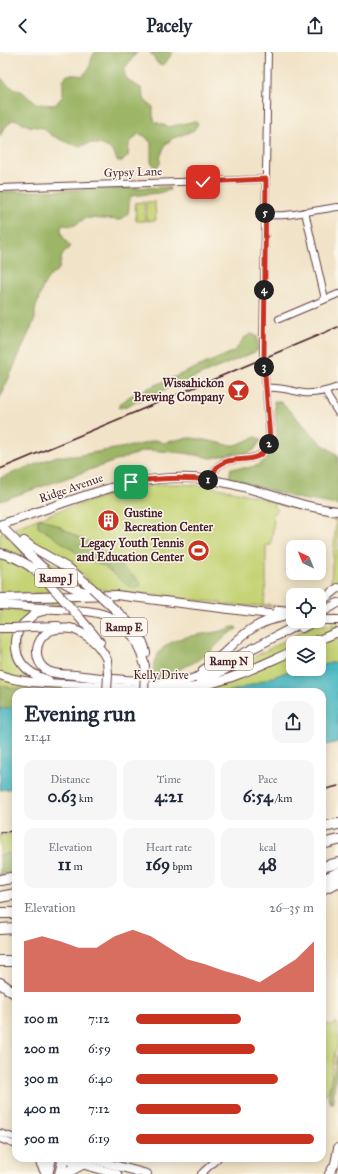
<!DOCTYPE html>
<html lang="en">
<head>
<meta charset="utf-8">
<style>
	:root { --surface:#fff; --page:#f6f6f7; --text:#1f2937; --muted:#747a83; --accent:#c8321e }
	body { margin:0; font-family:"IM FELL Great Primer",serif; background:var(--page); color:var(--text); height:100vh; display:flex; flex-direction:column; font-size:15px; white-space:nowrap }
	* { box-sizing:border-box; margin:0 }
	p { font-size:13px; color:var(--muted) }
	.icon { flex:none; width:22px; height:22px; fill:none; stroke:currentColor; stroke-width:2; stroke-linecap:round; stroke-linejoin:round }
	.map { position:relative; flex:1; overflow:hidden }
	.details { position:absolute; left:12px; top:636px; width:314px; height:474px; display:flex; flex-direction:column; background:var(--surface); border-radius:12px; box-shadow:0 2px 10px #0003 }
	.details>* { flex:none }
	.needle { width:26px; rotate:317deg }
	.fabs { position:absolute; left:286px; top:488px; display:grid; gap:8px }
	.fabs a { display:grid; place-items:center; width:40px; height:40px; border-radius:8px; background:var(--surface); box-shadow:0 2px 10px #0003; font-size:20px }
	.pin { position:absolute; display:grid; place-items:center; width:34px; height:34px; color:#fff; margin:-17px; border-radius:8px; box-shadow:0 2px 6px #0006 }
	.km { position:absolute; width:20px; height:20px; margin:-10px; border-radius:50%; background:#222; color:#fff; font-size:11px; line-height:20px; text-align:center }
	.round { display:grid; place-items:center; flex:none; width:42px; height:42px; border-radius:12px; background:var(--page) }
	.summary { display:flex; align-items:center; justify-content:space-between; height:68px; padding:0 12px }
	h1 { font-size:22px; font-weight:700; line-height:30px }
	.stats { display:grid; grid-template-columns:repeat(3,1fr); gap:6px; height:68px; padding:4px 12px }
	.stats div { display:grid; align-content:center; border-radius:10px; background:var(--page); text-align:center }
	.stats b { font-size:17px; font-weight:700 }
	.stats small { font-size:11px; font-weight:400 }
	.stats p { font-size:11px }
	.chart { height:112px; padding:8px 12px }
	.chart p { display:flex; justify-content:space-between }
	.chart svg { width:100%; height:72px; margin-top:4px; fill:var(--accent); opacity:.7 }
	ul { padding:0 12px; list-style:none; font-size:13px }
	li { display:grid; grid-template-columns:64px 48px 1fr; align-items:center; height:30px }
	li i { height:10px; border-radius:5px; background:var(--accent) }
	header { display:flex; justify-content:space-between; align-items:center; height:52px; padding:0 12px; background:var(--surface); font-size:18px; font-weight:700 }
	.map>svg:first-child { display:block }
</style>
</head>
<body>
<header><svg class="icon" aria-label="back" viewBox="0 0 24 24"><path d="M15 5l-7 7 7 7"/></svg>Pacely<svg class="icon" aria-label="share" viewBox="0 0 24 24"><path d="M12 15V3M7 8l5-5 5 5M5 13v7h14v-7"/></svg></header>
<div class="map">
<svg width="338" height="1122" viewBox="0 0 338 1122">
	<rect width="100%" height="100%" fill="#fbf7ec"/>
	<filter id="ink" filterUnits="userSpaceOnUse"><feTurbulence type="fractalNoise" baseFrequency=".025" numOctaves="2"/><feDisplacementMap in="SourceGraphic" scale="8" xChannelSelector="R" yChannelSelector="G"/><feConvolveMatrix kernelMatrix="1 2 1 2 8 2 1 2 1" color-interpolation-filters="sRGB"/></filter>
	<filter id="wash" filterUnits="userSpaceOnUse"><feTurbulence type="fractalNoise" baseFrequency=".012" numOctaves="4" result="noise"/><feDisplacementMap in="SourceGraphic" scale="16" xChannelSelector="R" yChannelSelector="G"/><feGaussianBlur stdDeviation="0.9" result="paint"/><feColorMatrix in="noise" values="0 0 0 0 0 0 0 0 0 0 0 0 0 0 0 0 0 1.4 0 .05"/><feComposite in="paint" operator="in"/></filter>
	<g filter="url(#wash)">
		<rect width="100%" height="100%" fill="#f1e3c7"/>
		<g fill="#c5d375" stroke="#887950">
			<path d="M144 150 145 169H136L135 151Z"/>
			<path d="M146 150H155L156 168 147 169Z"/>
			<path d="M166 432C223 431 270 449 323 465L338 468V532L330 539 336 469 274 451V455L278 458 272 463 274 468 271 493H266V532L264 552 265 554 269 552 270 554 293 555 224 553 221 551 79 535 55 521 39 505 92 532C70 508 38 498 14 476L56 460 118 440 147 434Z"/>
			<path d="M4 480 24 499 21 503 0 497V481Z"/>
			<path d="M0 505C19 512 36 520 48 537V541L0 542Z"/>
			<path d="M78 547 73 552 68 554 1 550Z"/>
			<path d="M0 556 30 559V561L19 572V613L47 625 100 631 190 632 225 621 315 572 332 573V563L338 559V609L319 616V591H293V617H302H295L240 637 227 640H16V655L0 657V580H11L0 573Z"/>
			<path d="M16 782V801L0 803V783Z"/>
			<path d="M335 970 338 972V993L334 1003 335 1004 331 1021H332L329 1038 322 1046V979L328 972 332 974Z"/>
		</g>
		<g fill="#9cb566" stroke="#736a48">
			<path d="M95 0H137L124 17 125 24 133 32 141 36 145 49 153 55V64L155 70 169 75 195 69 198 72 193 79 173 86 165 93 160 106V112L156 116 151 110V91L145 84 138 82 129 92 128 104 123 109H117L115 103 109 96 102 93 91 91 81 94 70 92 51 83 43 76 29 74 17 68H12L3 78 0 84V25L9 34 23 40 30 47 39 52 55 53 63 44V28L67 23H76L82 24C94 14 88 10 95 0Z"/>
			<path d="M150 0H173L164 13 158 12Z"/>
			<path d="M169 135 170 138 158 141 131 144C126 155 134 160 120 168L86 166 73 174 62 173C58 182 66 188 70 195L62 203 59 217 48 226 43 234 35 258V267L0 346V140Z"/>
			<path d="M251 282 257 284 258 292 257 299 124 355 119 356V353L130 344 235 299 244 286Z"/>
			<path d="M274 349 281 350 322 392 338 403V453L296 446 229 426 231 416H247L259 413 273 400 277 383Z"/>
			<path d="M256 385 261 388 254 398 248 401 231 402 212 406 184 401 147 398 0 449V426L57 404H74L143 392 156 388 164 391 180 387 190 386 200 387 228 393H236Z"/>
			<path d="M41 466 57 473 79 486 97 493 104 501 138 528 141 532V534L135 537 127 533 104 514 90 509 77 501 38 474V468Z"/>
			<path d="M233 575H236L237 577 227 583 213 597 195 610 177 618 166 625H160L154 623C152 615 154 609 158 602 172 582 200 584 221 579 225 578 229 576 233 575Z"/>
			<path d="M0 634 30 638H59L62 640H16V655L0 657Z"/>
			<path d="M16 801V820L0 823V803Z"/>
			<path d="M338 1001C338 1017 334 1034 333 1051H331L328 1045Z"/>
		</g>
		<g fill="#4bbac2" stroke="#4a6c76">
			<path d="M338 609V690L322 694V640H227L240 637 295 617H319V614Z"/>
			<path d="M16 655V736L0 738V657Z"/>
		</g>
	</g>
	<g filter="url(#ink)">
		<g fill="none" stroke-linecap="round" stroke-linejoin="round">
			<defs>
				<g id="minor">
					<path d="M0 136 266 127"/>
					<path d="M305 160 325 247"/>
					<path d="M265 163C291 165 313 158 338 155"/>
					<path d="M279 267 338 242"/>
					<path d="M266 336C279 334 291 339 304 341 316 342 327 339 338 335"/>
					<path d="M326 339 328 345 338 361"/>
					<path d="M211 428C213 423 214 418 218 414 235 400 261 417 270 388L263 299 268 0"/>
					<path d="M0 1081 16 1086"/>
					<path d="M0 1087 16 1093"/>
					<path d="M201 1122 218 1106"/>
				</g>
				<g id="major">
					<path d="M2 472 5 478C30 502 55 535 91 541"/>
					<path d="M0 473C70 450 136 417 211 428 255 434 294 455 338 459"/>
					<path d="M24 489 32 495 70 517 92 536"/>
					<path d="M0 501C22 506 39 519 53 536"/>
					<path d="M0 546 116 543 293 565"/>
					<path d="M106 549C121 564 143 579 146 601"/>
					<path d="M319 551 338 536"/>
					<path d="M0 553C19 554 37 556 56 557 104 559 131 561 145 614"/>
					<path d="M278 558 293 559"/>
					<path d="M319 562 338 551"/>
					<path d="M80 566 100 590"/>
					<path d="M319 568H338"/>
					<path d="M23 572 36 561 47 558"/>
					<path d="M30 575 58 574"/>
					<path d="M0 576H13"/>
					<path d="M70 576C87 582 99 591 107 608"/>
					<path d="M302 576 315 569"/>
					<path d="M74 577C65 576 57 576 50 579 34 587 32 610 48 619 56 623 67 622 75 623 95 626 115 627 136 629 148 630 160 631 172 630 184 630 194 627 204 622L305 569"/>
					<path d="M18 580C10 605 25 621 48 628"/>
					<path d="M311 591 338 580"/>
					<path d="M203 618C234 598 241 573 282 565"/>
					<path d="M0 623C27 633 59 631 87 633 125 635 168 642 205 633 236 626 265 611 293 599"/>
					<path d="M200 631 234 613"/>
					<path d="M60 1106 117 1122"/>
					<path d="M88 1106 147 1122"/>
					<path d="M329 1122 335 1112 338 1096"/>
				</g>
				<g id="highway">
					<path d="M322 775 338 772"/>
					<path d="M322 792 338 788"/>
					<path d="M322 815 338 811"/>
					<path d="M0 828 16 825"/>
					<path d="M322 828 338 821"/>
					<path d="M322 837 338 830"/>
					<path d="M0 845 16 842"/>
					<path d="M0 861H16"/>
					<path d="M0 877 16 876"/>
					<path d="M0 909H16"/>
					<path d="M0 931 16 942"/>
					<path d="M39 1106 47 1122"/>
					<path d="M90 1106V1107"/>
					<path d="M47 1122 51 1106"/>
					<path d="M60 1122 64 1106"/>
					<path d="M66 1122 71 1118 82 1112"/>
				</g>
			</defs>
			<use href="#minor" stroke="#633c42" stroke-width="8"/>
			<use href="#major" stroke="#633c42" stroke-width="10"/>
			<use href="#highway" stroke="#633c42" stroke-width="12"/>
			<use href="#minor" stroke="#fff" stroke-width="6"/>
			<use href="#major" stroke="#fff" stroke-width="8"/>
			<use href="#highway" stroke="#fff" stroke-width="10"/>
			<g stroke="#4a1f2b" stroke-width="1.5">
				<path d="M0 417 338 275"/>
				<path d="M322 738 338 734"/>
				<path d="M0 780 16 779"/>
			</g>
			<defs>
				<g id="major-bridge">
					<path d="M53 536 80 566"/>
					<path d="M92 536 106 549"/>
					<path d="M13 576 30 575"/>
					<path d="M107 608 108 622 107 640"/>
					<path d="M144 640 145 620"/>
				</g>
			</defs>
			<use href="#major-bridge" stroke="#633c42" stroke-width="10" stroke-linecap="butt"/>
			<use href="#major-bridge" stroke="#fff" stroke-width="8"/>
		</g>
	</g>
	<g fill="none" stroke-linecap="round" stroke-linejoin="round" filter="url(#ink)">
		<defs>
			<path id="route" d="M131 430C158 426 184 425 211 428 213 423 214 418 218 414 235 400 261 418 270 388L264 310 266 127 203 130"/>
		</defs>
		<use href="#route" stroke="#fff" stroke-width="8"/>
		<use href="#route" stroke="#c8321e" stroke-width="5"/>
	</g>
	<defs>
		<symbol id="bar-disc" viewBox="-11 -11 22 22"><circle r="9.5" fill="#c8321e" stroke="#fbf7ec"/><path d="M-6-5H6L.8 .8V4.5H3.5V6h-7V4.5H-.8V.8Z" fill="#fff"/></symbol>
		<symbol id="building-disc" viewBox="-11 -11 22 22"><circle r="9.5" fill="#c8321e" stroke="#fbf7ec"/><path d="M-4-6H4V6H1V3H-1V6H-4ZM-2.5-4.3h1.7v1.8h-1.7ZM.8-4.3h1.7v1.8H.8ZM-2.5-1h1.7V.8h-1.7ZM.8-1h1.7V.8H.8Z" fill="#fff"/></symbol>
		<symbol id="stadium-disc" viewBox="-11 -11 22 22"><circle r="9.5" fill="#c8321e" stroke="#fbf7ec"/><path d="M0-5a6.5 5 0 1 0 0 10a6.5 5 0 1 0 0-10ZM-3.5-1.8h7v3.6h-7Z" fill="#fff"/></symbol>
	</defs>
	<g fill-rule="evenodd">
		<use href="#bar-disc" x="226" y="326" width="25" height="25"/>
		<use href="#building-disc" x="96" y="456" width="25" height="25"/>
		<use href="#stadium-disc" x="186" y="486" width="25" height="25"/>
	</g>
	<g text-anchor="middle" stroke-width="3" stroke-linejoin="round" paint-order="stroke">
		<g fill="#fbf7ec" stroke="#7f6065" stroke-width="1">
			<rect x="35" y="517" width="42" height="18" rx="3"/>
			<rect x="101" y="566" width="46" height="18" rx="3"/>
			<rect x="205" y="600" width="48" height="18" rx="3"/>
		</g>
		<g font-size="11" font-weight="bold" fill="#4a1f2b">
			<text x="56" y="530">Ramp J</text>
			<text x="124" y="579">Ramp E</text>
			<text x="229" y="613">Ramp N</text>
		</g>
		<g font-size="12" fill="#4a1f2b" stroke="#fbf7ec">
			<text transform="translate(133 120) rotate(-2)" y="4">Gypsy Lane</text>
			<text transform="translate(71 436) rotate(-19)" y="4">Ridge Avenue</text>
			<text x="161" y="627">Kelly Drive</text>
		</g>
		<g font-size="12" font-weight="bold" fill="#4a1f2b" stroke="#fbf7ec" text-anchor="end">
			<text x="224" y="335">Wissahickon<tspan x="224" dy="14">Brewing Company</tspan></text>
			<text x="124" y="465" text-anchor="start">Gustine<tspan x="124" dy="14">Recreation Center</tspan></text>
			<text x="184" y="495">Legacy Youth Tennis<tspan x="184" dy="14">and Education Center</tspan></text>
		</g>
	</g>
</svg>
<div class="fabs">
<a><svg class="needle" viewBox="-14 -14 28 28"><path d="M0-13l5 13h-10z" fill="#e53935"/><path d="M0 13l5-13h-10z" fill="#747a83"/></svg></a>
<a><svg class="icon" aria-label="locate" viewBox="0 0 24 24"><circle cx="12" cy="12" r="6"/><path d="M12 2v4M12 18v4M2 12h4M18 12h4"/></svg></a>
<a><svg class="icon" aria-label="layers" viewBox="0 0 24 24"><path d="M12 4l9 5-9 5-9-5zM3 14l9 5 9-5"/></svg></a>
</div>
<div class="pin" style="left:131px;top:430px;background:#1e9e55"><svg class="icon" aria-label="arrive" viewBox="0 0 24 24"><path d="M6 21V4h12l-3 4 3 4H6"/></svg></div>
<div class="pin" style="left:203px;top:130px;background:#d93025"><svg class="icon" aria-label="check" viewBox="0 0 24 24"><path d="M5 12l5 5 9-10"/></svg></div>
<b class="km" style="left:208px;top:428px">1</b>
<b class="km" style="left:269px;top:392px">2</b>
<b class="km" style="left:264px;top:315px">3</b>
<b class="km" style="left:264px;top:238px">4</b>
<b class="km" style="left:265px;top:161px">5</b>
<section class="details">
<div class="summary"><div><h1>Evening run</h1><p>21:41</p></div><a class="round"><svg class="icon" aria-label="share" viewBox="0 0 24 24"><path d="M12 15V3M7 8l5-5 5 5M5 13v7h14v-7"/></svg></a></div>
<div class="stats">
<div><p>Distance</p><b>0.63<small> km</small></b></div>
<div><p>Time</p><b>4:21</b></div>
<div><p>Pace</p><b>6:54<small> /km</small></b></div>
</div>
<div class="stats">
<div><p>Elevation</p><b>11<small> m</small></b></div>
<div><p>Heart rate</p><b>169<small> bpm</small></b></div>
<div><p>kcal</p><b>48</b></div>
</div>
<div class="chart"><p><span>Elevation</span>26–35 m</p>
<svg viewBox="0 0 160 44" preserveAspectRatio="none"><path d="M0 44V13L10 10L20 13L30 17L40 17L50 10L60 6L70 10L80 17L90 24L100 27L110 31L120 34L130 38L140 31L150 24L160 13V44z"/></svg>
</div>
<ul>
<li><b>100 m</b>7:12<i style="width:59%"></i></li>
<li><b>200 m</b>6:59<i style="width:67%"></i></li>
<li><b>300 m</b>6:40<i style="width:80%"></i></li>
<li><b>400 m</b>7:12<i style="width:59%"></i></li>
<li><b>500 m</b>6:19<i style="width:100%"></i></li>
</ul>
</section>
</div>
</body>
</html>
